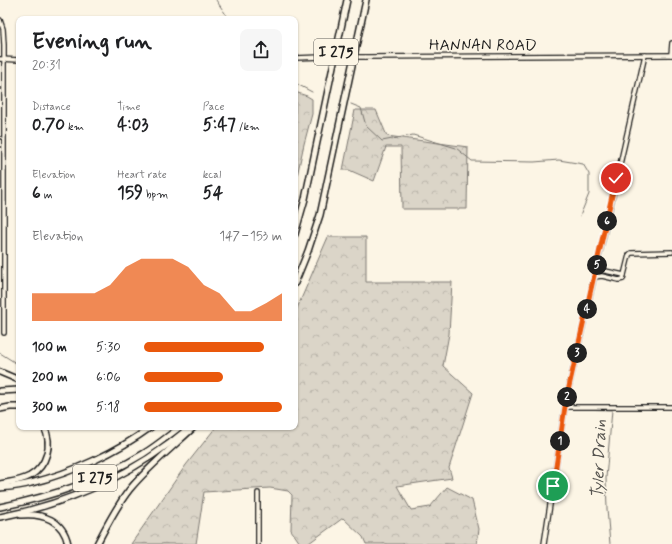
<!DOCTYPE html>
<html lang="en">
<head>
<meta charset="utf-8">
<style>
	:root { --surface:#fff; --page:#f6f6f6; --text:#202124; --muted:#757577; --accent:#ea580c }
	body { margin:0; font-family:Mynerve,sans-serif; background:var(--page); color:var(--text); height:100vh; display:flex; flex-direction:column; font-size:15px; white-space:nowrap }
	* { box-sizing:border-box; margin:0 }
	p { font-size:13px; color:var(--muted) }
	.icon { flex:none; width:22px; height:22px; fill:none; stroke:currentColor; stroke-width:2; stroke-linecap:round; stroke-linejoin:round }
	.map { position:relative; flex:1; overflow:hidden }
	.panel { position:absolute; left:16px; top:16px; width:282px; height:414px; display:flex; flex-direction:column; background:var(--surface); border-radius:8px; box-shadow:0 1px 3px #0004 }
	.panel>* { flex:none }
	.pin { position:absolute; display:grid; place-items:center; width:34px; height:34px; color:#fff; margin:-17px; border:2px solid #fff; border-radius:50%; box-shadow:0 1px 4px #0007 }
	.km { position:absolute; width:20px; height:20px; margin:-10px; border-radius:50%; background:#222; color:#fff; font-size:11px; line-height:20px; text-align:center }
	.round { display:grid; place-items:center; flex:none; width:42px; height:42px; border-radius:8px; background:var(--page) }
	.headline { display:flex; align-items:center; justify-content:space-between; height:68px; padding:0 16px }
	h1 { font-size:22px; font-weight:700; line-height:30px }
	.stats { display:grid; grid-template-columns:repeat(3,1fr); gap:6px; height:68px; padding:4px 16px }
	.stats div { display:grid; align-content:center }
	.stats b { font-size:17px; font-weight:700 }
	.stats small { font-size:11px; font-weight:400 }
	.stats p { font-size:11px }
	.chart { height:112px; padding:8px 16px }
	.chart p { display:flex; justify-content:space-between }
	.chart svg { width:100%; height:72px; margin-top:4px; fill:var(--accent); opacity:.7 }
	ul { padding:0 16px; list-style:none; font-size:13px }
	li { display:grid; grid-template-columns:64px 48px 1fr; align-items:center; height:30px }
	li i { height:10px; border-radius:5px; background:var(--accent) }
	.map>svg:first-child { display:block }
</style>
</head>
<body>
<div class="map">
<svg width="672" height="544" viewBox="0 0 672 544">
	<defs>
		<pattern id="forest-crowns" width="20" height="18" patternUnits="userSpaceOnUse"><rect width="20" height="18" fill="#dbd5c8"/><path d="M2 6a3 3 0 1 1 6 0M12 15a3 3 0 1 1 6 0" fill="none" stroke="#bbb6ab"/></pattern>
	</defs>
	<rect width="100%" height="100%" fill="#fcf5e5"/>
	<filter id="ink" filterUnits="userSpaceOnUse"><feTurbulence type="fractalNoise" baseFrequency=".025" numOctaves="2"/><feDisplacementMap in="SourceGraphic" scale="8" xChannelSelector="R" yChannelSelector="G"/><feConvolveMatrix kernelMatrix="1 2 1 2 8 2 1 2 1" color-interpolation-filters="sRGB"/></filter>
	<g filter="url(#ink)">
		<g fill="url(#forest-crowns)" stroke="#7c7872">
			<path d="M295 92 307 96 312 99V114L304 144 295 185Z"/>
			<path d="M355 110H376L387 136 468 147 467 209H402L401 147H386L374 181 349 170H343Z"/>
			<path d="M328 237H366V282H452L449 334 443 366 473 393 449 468 452 478 397 486 411 510 430 507 447 487 472 500 479 529 477 544H366L363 537 343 518 309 543H300L291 530 292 495 288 491 270 488 204 492 196 544H131L186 465 216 427H295V313Z"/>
		</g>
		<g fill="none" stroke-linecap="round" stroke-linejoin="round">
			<g stroke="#75726c" stroke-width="1">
				<path d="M216 0 229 19"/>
				<path d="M295 83 312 92"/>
				<path d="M351 104 361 108 366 126 382 141 413 135 456 148 472 161 534 162 559 160 583 164 589 174V194L580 216"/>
				<path d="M0 353 19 365"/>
				<path d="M577 409 612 410 606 478 607 509 610 544"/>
			</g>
			<defs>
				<g id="minor">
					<path d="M0 20 3 29 4 45V333"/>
					<path d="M671 55 672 43"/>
					<path d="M365 57 672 55"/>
					<path d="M295 58 322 57"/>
					<path d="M0 59 19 60"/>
					<path d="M596 269 624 275"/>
					<path d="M594 277 602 276 619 280 623 279 629 255 631 253 672 252"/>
					<path d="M565 407H672"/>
					<path d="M258 544V493"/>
					<path d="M544 544 566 400 645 55"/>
				</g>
				<g id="highway">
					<path d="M295 234 305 199 347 0"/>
					<path d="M295 283 308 251 320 215 366 0"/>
					<path d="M0 372 19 380"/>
					<path d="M0 391 19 390"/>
					<path d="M0 409 10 407H19"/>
					<path d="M0 484C10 482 21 481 30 476 47 466 53 444 44 427"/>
					<path d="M0 488C10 487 21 486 31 483 72 473 117 452 151 427"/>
					<path d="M0 507C50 497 99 481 143 454 156 446 168 436 180 427"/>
					<path d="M21 515C43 513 63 520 68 544"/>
					<path d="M0 517C71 503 135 474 190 427"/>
					<path d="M97 544C107 525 117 505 130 489 149 466 173 447 194 427"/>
				</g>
			</defs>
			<use href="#minor" stroke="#1c1c1c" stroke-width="6"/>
			<use href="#highway" stroke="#1c1c1c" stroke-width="8"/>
			<use href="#minor" stroke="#fcf5e5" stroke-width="3.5"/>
			<use href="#highway" stroke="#fcf5e5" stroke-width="5"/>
			<defs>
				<path id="minor-bridge" d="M322 57H365"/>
			</defs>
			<use href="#minor-bridge" stroke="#1c1c1c" stroke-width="6" stroke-linecap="butt"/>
			<use href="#minor-bridge" stroke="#fcf5e5" stroke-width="3.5"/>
		</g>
	</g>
	<g fill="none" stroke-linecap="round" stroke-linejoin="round" filter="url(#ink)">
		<defs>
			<path id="route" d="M553 486 566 400 616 178"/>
		</defs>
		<use href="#route" stroke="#fff" stroke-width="8"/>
		<use href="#route" stroke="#ea580c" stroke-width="5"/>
	</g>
	<g text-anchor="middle" stroke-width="3" stroke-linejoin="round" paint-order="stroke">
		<g fill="#fcf5e5" stroke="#5f5d58" stroke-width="1">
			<rect x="314" y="39" width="44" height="26" rx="3"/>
			<rect x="73" y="465" width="44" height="26" rx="3"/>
		</g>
		<g font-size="15" font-weight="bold" fill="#1c1c1c">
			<text x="336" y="57">I 275</text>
			<text x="95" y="483">I 275</text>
		</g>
		<g font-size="16" fill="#1c1c1c" stroke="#fcf5e5">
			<text x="483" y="50">HANNAN ROAD</text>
		</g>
		<g font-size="17" font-style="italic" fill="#575551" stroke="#fcf5e5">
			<text transform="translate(598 459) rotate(-88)" y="6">Tyler Drain</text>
		</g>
	</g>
</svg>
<div class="pin" style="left:553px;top:486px;background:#1e9e55"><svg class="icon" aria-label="arrive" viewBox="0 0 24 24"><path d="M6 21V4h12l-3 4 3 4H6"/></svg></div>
<div class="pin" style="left:616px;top:178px;background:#d93025"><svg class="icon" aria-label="check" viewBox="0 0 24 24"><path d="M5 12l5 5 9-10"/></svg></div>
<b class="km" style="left:560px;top:441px">1</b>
<b class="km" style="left:567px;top:397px">2</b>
<b class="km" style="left:577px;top:353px">3</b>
<b class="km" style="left:587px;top:309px">4</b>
<b class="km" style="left:597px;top:265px">5</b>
<b class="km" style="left:607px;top:221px">6</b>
<section class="panel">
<div class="headline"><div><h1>Evening run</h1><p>20:31</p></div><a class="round"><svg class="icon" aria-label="share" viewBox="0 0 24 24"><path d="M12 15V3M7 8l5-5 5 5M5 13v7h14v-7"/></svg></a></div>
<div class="stats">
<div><p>Distance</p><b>0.70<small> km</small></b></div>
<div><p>Time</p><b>4:03</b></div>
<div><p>Pace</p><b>5:47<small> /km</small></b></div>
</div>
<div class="stats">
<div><p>Elevation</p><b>6<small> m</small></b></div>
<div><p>Heart rate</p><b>159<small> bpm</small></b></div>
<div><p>kcal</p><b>54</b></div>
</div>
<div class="chart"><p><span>Elevation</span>147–153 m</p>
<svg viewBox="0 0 160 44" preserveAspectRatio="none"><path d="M0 44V27L10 27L20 27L30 27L40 27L50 22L60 11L70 6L80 6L90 6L100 11L110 22L120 27L130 38L140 38L150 33L160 27V44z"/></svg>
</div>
<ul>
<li><b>100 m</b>5:30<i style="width:87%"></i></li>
<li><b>200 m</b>6:06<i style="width:57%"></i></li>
<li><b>300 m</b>5:18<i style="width:100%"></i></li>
</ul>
</section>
</div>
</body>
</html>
